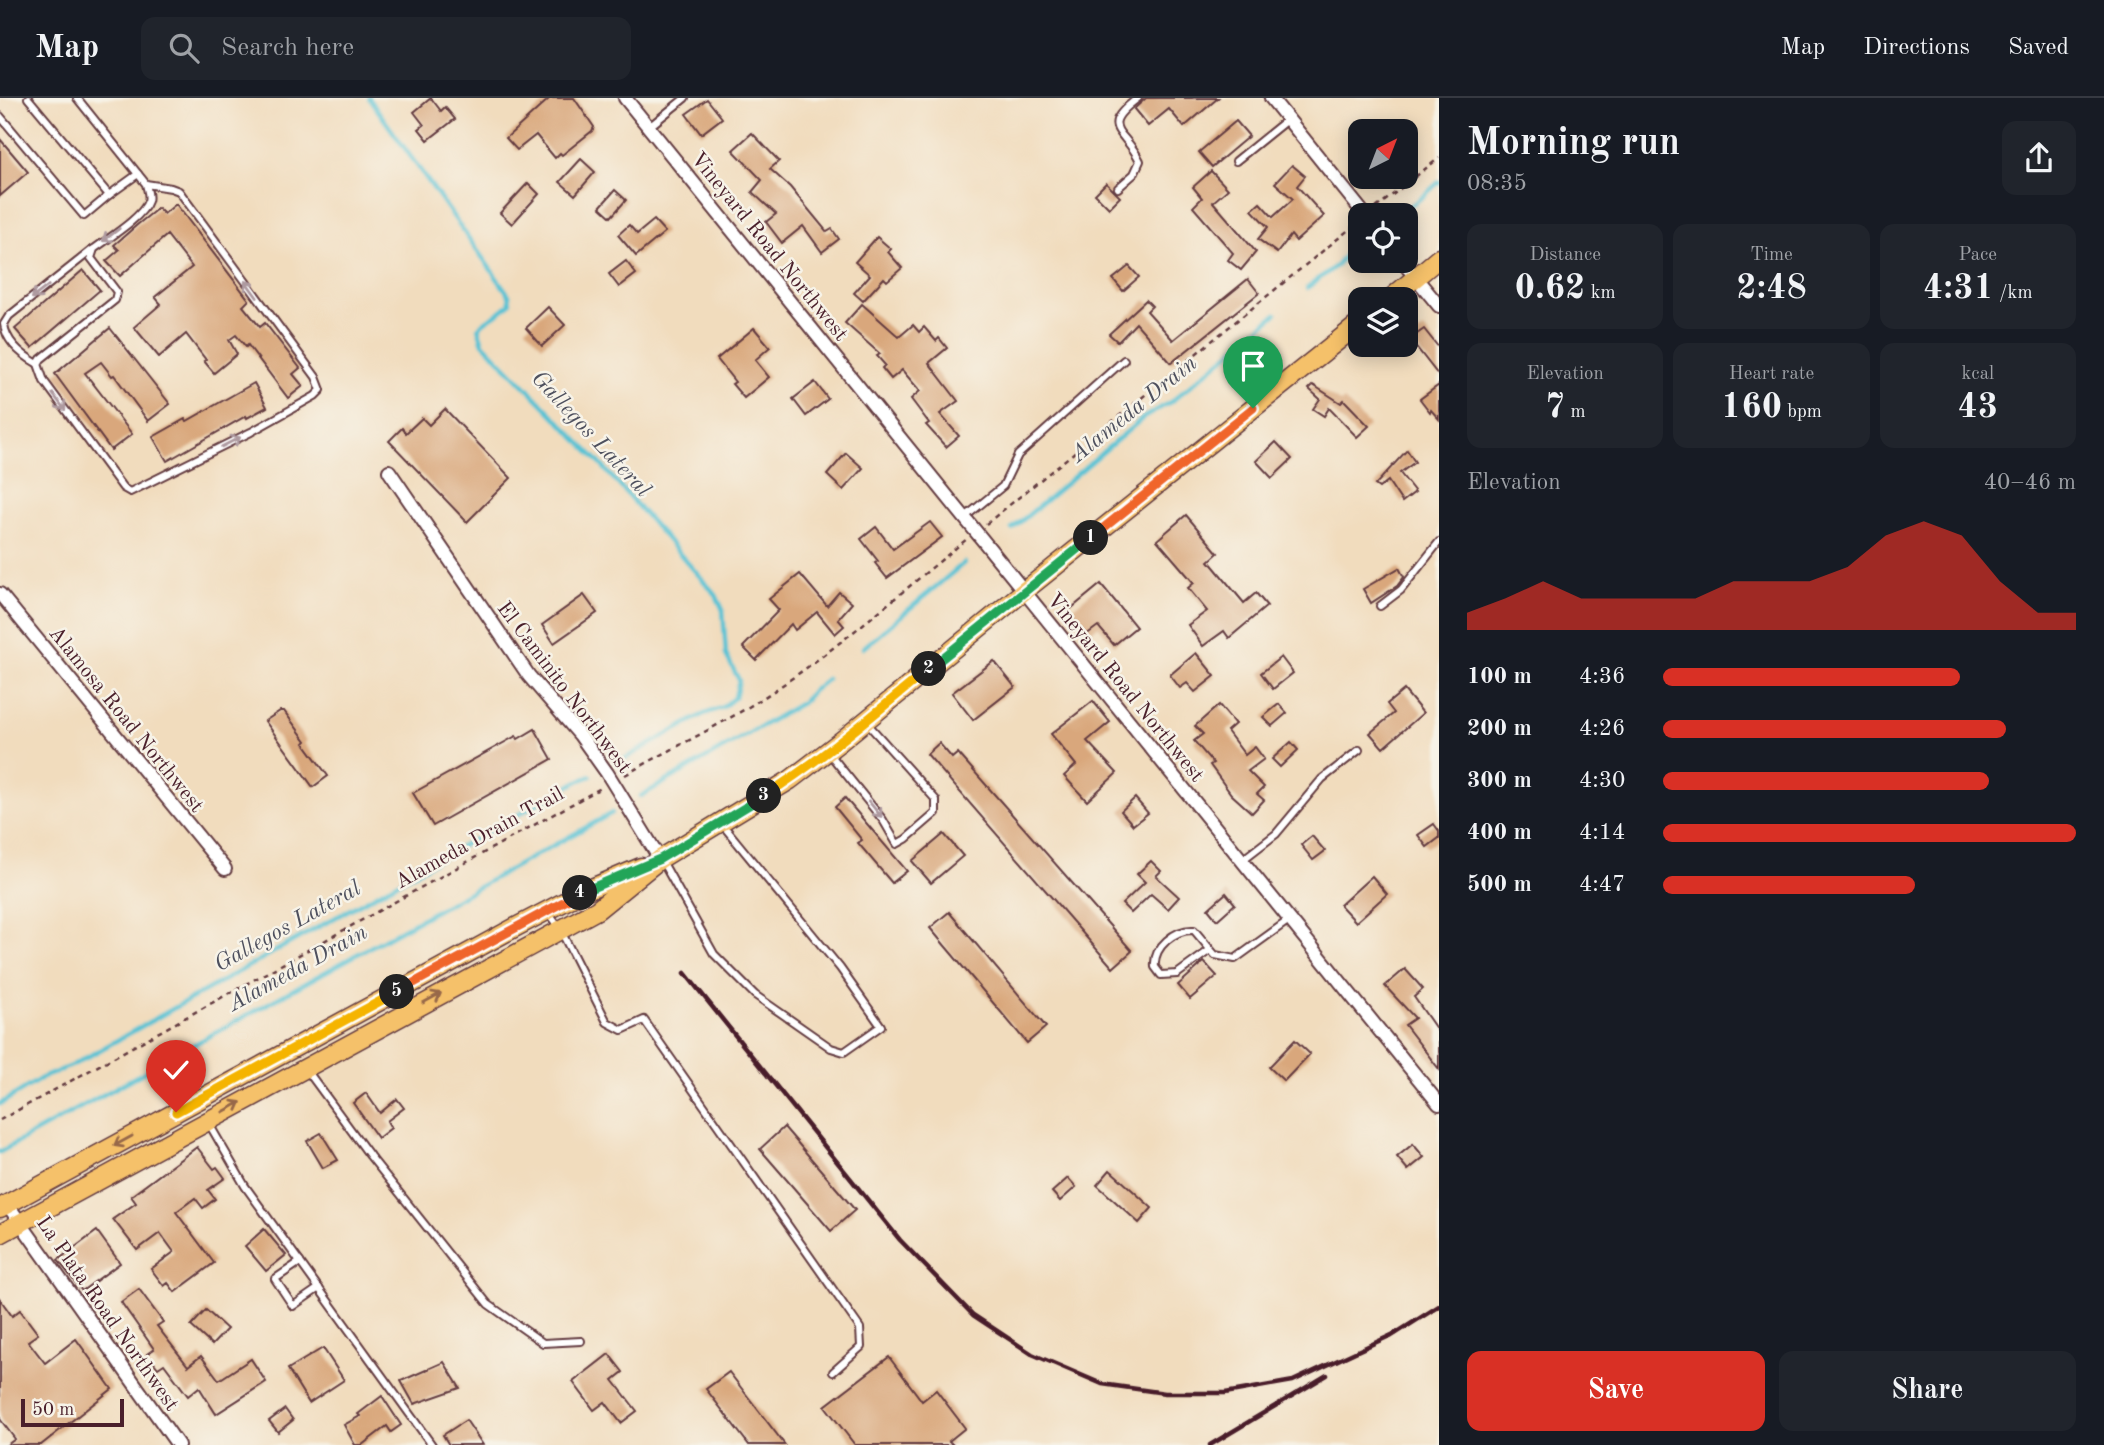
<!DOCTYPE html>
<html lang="en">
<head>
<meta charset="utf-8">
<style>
	:root { --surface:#171b24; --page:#20242c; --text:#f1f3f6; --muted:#9ea1a6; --line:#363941; --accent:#d93025 }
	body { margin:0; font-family:"Old Standard TT",serif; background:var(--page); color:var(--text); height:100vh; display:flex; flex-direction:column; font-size:26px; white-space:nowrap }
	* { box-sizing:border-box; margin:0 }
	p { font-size:23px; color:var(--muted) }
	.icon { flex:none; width:38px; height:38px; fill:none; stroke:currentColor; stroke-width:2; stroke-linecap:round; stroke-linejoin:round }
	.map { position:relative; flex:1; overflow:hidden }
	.side { display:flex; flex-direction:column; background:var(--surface); width:665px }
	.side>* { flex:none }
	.needle { width:46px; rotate:42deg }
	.buttons { position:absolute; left:1348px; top:21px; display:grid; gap:14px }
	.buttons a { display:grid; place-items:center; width:70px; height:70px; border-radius:14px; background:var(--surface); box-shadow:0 4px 18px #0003; font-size:35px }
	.scale { position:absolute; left:21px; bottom:18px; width:103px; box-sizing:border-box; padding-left:7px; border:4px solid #4a1f2b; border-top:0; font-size:19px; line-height:24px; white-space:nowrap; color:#4a1f2b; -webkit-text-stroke:5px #f7f3e8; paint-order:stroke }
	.pin { position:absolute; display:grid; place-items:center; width:60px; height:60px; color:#fff; margin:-72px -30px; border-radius:50% 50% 50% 0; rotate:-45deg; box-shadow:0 0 7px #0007 }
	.pin .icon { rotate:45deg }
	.km { position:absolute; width:35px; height:35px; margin:-18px; border-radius:50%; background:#222; color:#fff; font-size:19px; line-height:35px; text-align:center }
	.round { display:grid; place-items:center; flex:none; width:74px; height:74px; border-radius:14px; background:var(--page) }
	.overview { display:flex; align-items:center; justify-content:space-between; height:119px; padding:0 28px }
	h1 { font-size:38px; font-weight:700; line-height:52px }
	.figures { display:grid; grid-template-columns:repeat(3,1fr); gap:10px; height:119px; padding:7px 28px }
	.figures div { display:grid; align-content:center; border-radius:14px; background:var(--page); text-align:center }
	.figures b { font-size:35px; font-weight:700 }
	.figures small { font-size:19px; font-weight:400 }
	.figures p { font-size:19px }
	.chart { height:196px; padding:14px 28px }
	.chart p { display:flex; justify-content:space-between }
	.chart svg { width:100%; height:126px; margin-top:7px; fill:var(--accent); opacity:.7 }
	.button { display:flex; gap:14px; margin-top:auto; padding:14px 28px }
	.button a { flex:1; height:80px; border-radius:14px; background:var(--accent); color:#fff; font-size:28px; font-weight:700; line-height:80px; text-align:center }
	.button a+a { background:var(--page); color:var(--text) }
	ul { padding:0 28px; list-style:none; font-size:23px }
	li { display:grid; grid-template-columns:112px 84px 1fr; align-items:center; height:52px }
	li i { height:18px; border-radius:9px; background:var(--accent) }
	header { display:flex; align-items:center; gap:42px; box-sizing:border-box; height:98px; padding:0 35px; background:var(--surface); border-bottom:2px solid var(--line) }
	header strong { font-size:33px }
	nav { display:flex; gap:38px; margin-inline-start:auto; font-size:24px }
	.search { width:490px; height:63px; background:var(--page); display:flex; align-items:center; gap:18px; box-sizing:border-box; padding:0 24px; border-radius:14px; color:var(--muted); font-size:26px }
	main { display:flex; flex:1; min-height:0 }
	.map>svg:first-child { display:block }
</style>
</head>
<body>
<header>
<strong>Map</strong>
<div class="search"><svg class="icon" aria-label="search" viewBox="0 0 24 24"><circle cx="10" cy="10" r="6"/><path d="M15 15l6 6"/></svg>Search here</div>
<nav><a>Map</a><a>Directions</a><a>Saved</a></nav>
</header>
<main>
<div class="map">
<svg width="1439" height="1347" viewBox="0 0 1439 1347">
	<rect width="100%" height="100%" fill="#f7f3e8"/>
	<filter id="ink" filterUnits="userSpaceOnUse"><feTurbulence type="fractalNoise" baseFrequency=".0143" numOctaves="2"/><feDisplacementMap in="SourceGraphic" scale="14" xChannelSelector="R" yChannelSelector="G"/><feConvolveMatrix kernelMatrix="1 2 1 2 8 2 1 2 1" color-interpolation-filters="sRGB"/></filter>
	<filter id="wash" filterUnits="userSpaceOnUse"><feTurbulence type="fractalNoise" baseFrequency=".00686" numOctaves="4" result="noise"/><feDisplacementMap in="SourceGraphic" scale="28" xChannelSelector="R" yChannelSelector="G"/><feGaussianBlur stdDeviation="1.57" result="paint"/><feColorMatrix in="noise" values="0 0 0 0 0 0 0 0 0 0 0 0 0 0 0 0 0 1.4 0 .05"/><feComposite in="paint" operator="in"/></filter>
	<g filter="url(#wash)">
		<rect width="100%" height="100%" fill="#f1dcbd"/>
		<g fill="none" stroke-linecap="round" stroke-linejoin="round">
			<g stroke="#58c2d4" stroke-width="4.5">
				<path d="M369 0 509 197 510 205C501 216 488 219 478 230L483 245 597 362 716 497 723 512 726 557 739 582 735 599 723 609 702 617 617 665"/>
				<path d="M1396 117 1420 101 1439 84"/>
				<path d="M1307 190 1337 167 1347 154 1358 145"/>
				<path d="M1012 431 1143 320 1172 303 1276 216"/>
				<path d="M863 550 964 465"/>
				<path d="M641 698 803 604 811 594 827 581"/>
				<path d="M0 1006 42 980 73 967 578 683 591 678"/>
				<path d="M0 1054 612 715"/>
			</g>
		</g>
		<g id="blocks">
			<g fill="#d9a77b">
				<path d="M431 0 441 13 445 9 455 21 428 42 419 31 424 27 414 14Z"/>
				<path d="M550 0H574L594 29 592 33 562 57 560 55 555 60 536 37 517 52 506 40Z"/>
				<path d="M1146 0H1218L1184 29 1169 11 1148 28 1134 11Z"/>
				<path d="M707 1 722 20 701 36 686 16Z"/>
				<path d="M1236 23 1249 38 1212 69 1199 54Z"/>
				<path d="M752 35 779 63 770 71 790 89 827 134 832 131 839 141 822 154 803 128 782 145 766 124 776 116 752 94 762 82 733 52Z"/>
				<path d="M0 41 28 74 0 98Z"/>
				<path d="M581 61 595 74 575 97 560 84Z"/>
				<path d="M1292 67 1305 78 1297 88 1324 118 1296 143 1291 137 1277 155 1258 141 1268 129 1252 112 1260 105 1273 119 1293 101 1275 85Z"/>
				<path d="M1211 73 1228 91 1213 104 1256 154 1241 172 1228 162 1233 155 1193 109 1202 100 1193 89Z"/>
				<path d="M528 85 539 96 512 126 500 115Z"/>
				<path d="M1106 85 1120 99 1109 110 1095 96Z"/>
				<path d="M615 92 626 102 611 119 600 109Z"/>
				<path d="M176 106 249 202 243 208 260 229 265 225 300 270 293 276 303 288 288 300 248 247 246 249 236 237 229 242 237 256 214 275 204 263 206 262 186 236 159 259 134 229 161 206 155 199 192 169 167 137 120 178 106 163 119 152 114 147 137 127 158 110 164 116Z"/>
				<path d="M654 122 665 134 636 158 618 137 629 127 637 136Z"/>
				<path d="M877 139 891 151 888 154 902 170 887 183 884 180 863 203 854 195 870 177 855 164Z"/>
				<path d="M626 163 636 176 619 189 609 176Z"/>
				<path d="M1129 168 1139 179 1123 193 1113 181Z"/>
				<path d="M83 172 100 192 32 250 15 231Z"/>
				<path d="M1248 181 1259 195 1171 265 1136 225 1118 244 1109 236 1146 202 1152 208 1147 213 1173 242Z"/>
				<path d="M862 206 899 239 913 227 919 234 924 229 936 243 939 240 947 250 929 265 958 303 940 316 959 338 946 349 926 327 929 325 911 301 920 293 902 272 891 281 882 270 885 267 877 258 880 256 845 225Z"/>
				<path d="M548 209 565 227 542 248 526 230Z"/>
				<path d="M110 230 170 306 148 323 114 277 112 278 101 264 85 275 132 336 111 352 55 276Z"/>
				<path d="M754 230 770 249 755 262 769 279 744 300 732 286 735 284 717 261Z"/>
				<path d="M1424 231 1439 250V278L1410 241Z"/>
				<path d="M815 284 828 301 806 318 793 301Z"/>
				<path d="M254 285 267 309 247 320 246 318 167 363 153 339 185 321 187 323Z"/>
				<path d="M1313 287 1341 305 1344 302 1369 328 1357 339 1329 310 1324 318 1313 311 1320 301 1309 291Z"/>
				<path d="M1439 287V321L1431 312 1430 314 1420 301Z"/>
				<path d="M445 311 511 380 467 424 389 343 402 330 406 335 422 320 429 327Z"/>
				<path d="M1276 344 1292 361 1272 380 1256 363Z"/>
				<path d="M1407 352 1415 364 1400 375 1415 394 1402 404 1388 383 1379 390 1375 387Z"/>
				<path d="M846 355 863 370 843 392 827 377Z"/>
				<path d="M1186 417 1218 455 1209 463 1244 505 1256 495 1267 508 1229 540 1224 533 1203 548 1188 527 1207 513 1188 490 1194 485 1157 442Z"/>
				<path d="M930 424 942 439 887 480 875 465 878 463 861 441 876 429 893 451Z"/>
				<path d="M1399 470 1404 479 1397 488 1371 505 1363 491Z"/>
				<path d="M800 476 827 508 839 494 852 505 838 521 844 528 835 536 817 514 795 532 791 526 756 562 743 549 779 512 769 501Z"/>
				<path d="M1101 486 1136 529 1114 547 1098 528 1086 537 1067 514Z"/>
				<path d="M584 497 597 515 554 545 542 527Z"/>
				<path d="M1196 555 1215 578 1195 594 1187 585 1180 590 1170 577Z"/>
				<path d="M1281 559 1293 575 1273 591 1261 575Z"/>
				<path d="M994 563 1015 589 973 622 952 595Z"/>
				<path d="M1404 592 1423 615 1383 650 1370 635 1394 615 1387 606Z"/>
				<path d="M1093 603 1110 624 1087 643 1117 675 1087 703 1064 678 1076 667 1051 636Z"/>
				<path d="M1279 606 1287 615 1272 628 1263 619Z"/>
				<path d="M1219 607 1235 626 1227 633 1245 657 1255 649 1264 661 1248 673 1264 689 1257 696 1264 702 1252 715 1231 696 1210 667 1213 665 1194 643 1203 636 1195 628Z"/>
				<path d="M280 613H284L306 643 304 645 328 678 313 689 265 623Z"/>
				<path d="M535 631 552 661 433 728 413 695 516 638 518 641Z"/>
				<path d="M1291 644 1298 652 1280 669 1272 661Z"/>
				<path d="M939 645 952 660 958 655 1132 853 1113 870 927 656Z"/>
				<path d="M845 700 907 773 892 785 858 745 862 742 835 709Z"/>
				<path d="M1135 700 1148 715 1133 727 1121 713Z"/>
				<path d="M1434 726 1439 733V740L1427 749 1418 737Z"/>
				<path d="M944 736 963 758 931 785 912 763Z"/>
				<path d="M1312 738 1325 753 1313 762 1301 747Z"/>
				<path d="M1151 763 1161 773 1156 778 1179 799 1168 811 1151 796 1131 815 1122 806 1145 784 1137 776Z"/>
				<path d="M1372 778 1387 796 1356 824 1340 807Z"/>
				<path d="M1226 795 1235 806 1217 822 1208 811Z"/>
				<path d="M949 814 1046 929 1027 945 930 830Z"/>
				<path d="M1204 864 1217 878 1190 901 1178 887Z"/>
				<path d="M1405 871 1423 891 1414 899 1439 935V971L1405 927 1415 920 1385 888Z"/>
				<path d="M1295 942 1310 956 1284 983 1269 969Z"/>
				<path d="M366 995 380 1015 397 1001 404 1010 387 1023 391 1030 378 1040 353 1005Z"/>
				<path d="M784 1029 855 1112 831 1133 760 1051Z"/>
				<path d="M321 1035 338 1062 323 1070 307 1043Z"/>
				<path d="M1413 1046 1424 1059 1408 1072 1397 1059Z"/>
				<path d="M197 1049 214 1071 217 1069 225 1080 208 1092 215 1101 203 1110 195 1100 176 1114 214 1165 175 1194 168 1185 164 1188 151 1171 174 1154 160 1135 137 1152 113 1121 136 1105 131 1098Z"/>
				<path d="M1110 1072 1152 1110 1139 1125 1097 1087Z"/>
				<path d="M1068 1080 1076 1089 1060 1103 1052 1094Z"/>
				<path d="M264 1131 286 1157 266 1173 245 1148Z"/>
				<path d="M97 1133 120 1165 82 1193 58 1162Z"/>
				<path d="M139 1191 163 1224 157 1228 188 1268 201 1258 219 1282 251 1261 266 1284 216 1316 199 1289 188 1298 164 1266 158 1270 147 1256 154 1251 121 1204Z"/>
				<path d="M0 1201 12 1218 20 1212 38 1236 28 1243 45 1265 76 1241 112 1291 41 1347H7L15 1341 0 1321Z"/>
				<path d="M206 1212 227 1231 212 1247 191 1228Z"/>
				<path d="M323 1250 344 1282 309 1305 288 1271Z"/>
				<path d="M609 1256 623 1274 613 1282 637 1313 621 1325 605 1304 594 1312 573 1284Z"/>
				<path d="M889 1259 922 1303 936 1292 965 1330 949 1343 953 1347H855L825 1308Z"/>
				<path d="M444 1264 460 1290 414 1306 401 1283Z"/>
				<path d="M729 1274 785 1347H749L706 1291Z"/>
				<path d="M382 1298 401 1327 391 1334 387 1328 362 1347H355L344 1327 360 1318 358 1316Z"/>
				<path d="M285 1311 293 1322 278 1334 269 1323Z"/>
				<path d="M466 1322 483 1347H449L443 1337Z"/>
			</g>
		</g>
	</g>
	<g filter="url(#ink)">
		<use href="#blocks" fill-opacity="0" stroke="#633b41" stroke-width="2"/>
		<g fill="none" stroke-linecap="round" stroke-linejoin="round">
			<defs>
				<g id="service">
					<path d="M77 0 146 86C147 92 150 97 148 103 143 119 107 141 94 151L91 160 117 194 115 202 41 261 38 266 44 283 123 390 130 394 251 334 315 298 321 292 316 279 179 93 171 90 146 86"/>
					<path d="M0 18 84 118 109 97 28 0"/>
					<path d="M649 29 685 0"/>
					<path d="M1236 63 1288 21"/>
					<path d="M1118 90 1134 76 1140 63C1124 30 1097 31 1138 0"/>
					<path d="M109 97 138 76"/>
					<path d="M38 266C22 257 6 244 4 226L9 218 92 152"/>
					<path d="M964 420 1003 388 1018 357 1124 262"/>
					<path d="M1380 508 1401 492 1439 444"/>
					<path d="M829 655 883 722 897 746 906 741 936 715V702L866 624"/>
					<path d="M662 763 714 856 755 897 831 950 844 954 881 928 840 870 722 726"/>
					<path d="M1241 763 1276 736 1322 681 1359 652"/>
					<path d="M549 816 560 831 607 924 622 932 644 922 860 1230 861 1249 833 1274"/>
					<path d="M1210 852 1177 876 1161 877 1155 869C1153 849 1175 831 1194 832L1215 857 1235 861 1289 822"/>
					<path d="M306 971 370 1058 488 1206 543 1245 581 1243"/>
					<path d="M208 1024 245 1088 432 1347"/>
					<path d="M300 1164 275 1181 293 1208 319 1190"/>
				</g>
				<g id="minor">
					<path d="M625 0 1439 1006"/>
					<path d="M1271 0 1365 117"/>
					<path d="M1402 163 1439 208"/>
					<path d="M389 373 529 578 580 637 607 675 660 761"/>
					<path d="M0 496 225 771"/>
					<path d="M7 1106 178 1347"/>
				</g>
				<g id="primary">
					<path d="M1390 201 1439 160"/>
					<path d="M0 1110 514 830 587 792 641 769"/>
					<path d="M0 1136 597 812 660 761 790 682 841 643 1023 494 1360 225"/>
				</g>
			</defs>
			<use href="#service" stroke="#633b41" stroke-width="10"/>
			<use href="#minor" stroke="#633b41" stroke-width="16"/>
			<use href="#primary" stroke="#633b41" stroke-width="21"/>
			<g stroke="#633b41" stroke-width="2.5" stroke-dasharray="5 5" stroke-linecap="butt">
				<path d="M1376 110 1439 60"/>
				<path d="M986 426 1356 126"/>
				<path d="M625 677C676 648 730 623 778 590 844 545 905 491 967 441"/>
				<path d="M0 1022 601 690"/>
			</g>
			<use href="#service" stroke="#fff" stroke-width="6"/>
			<use href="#minor" stroke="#fff" stroke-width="12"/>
			<use href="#primary" stroke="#f5c16b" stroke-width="18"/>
			<g stroke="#4a1f2b" stroke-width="4.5">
				<path d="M685 875 900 1142 973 1217 1032 1256 1102 1286 1165 1295H1225L1293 1283 1396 1235"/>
				<path d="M1390 1239 1439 1208"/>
				<path d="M1210 1347 1327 1277"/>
			</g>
		</g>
		<defs><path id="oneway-shaft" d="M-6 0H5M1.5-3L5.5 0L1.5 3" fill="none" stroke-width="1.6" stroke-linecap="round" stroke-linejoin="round" transform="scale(1.75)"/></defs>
		<g stroke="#ae9aa0">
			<use href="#oneway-shaft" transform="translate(111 137) rotate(142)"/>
			<use href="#oneway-shaft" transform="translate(251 191) rotate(-126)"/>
			<use href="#oneway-shaft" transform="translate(40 194) rotate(142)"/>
			<use href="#oneway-shaft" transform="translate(59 304) rotate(53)"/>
			<use href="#oneway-shaft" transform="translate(231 344) rotate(-27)"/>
			<use href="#oneway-shaft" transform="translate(875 711) rotate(51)"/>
		</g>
		<g stroke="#976848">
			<use href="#oneway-shaft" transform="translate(432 900) rotate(-29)"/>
			<use href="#oneway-shaft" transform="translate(232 1009) rotate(-29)"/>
			<use href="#oneway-shaft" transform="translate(123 1043) rotate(151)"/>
		</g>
	</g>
	<g fill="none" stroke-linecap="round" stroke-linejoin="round" filter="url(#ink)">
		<defs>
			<path id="split-1" d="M1091 440 1253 310"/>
			<path id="split-2" d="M929 571 1091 440"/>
			<path id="split-3" d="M764 698C823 661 875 615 929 571"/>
			<path id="split-4" d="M580 795 660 761 764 698"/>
			<path id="split-5" d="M397 894 580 795"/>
			<path id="split-6" d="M176 1014 397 894"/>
		</defs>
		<use href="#split-1" stroke="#fff" stroke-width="14"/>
		<use href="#split-2" stroke="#fff" stroke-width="14"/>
		<use href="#split-3" stroke="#fff" stroke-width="14"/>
		<use href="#split-4" stroke="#fff" stroke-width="14"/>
		<use href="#split-5" stroke="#fff" stroke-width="14"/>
		<use href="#split-6" stroke="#fff" stroke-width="14"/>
		<use href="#split-1" stroke="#f0652b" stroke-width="9"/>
		<use href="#split-2" stroke="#22a559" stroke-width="9"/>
		<use href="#split-3" stroke="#f5b400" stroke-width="9"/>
		<use href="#split-4" stroke="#22a559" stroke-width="9"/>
		<use href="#split-5" stroke="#f0652b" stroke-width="9"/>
		<use href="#split-6" stroke="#f5b400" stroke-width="9"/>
	</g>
	<g text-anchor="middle" stroke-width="5" stroke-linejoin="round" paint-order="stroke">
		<g font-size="21" fill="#4a1f2b" stroke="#f7f3e8">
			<text transform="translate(770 148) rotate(51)" y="7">Vineyard Road Northwest</text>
			<text transform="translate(565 589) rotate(53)" y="7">El Caminito Northwest</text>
			<text transform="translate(1126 589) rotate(51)" y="7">Vineyard Road Northwest</text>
			<text transform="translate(127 621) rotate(51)" y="7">Alamosa Road Northwest</text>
			<text transform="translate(479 739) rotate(-29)" y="7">Alameda Drain Trail</text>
			<text transform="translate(108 1215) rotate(55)" y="7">La Plata Road Northwest</text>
		</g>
		<g font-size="23" font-style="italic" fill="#4e505e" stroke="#f7f3e8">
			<text transform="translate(1133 310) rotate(-39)" y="8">Alameda Drain</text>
			<text transform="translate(592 335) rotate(47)" y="8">Gallegos Lateral</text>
			<text transform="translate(287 827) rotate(-29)" y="8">Gallegos Lateral</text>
			<text transform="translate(297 869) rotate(-29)" y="8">Alameda Drain</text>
		</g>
	</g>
</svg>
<div class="buttons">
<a><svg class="needle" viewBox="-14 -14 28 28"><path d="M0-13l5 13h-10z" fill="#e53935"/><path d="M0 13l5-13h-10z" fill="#9ea1a6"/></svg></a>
<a><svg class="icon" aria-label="locate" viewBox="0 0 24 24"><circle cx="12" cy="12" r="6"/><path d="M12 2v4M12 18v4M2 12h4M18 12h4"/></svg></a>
<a><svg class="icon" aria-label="layers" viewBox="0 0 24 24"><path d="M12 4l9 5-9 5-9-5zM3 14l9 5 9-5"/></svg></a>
</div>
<div class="scale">50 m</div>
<div class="pin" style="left:1253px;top:310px;background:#1e9e55"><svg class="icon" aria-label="arrive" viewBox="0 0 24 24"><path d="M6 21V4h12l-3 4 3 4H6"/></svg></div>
<div class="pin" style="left:176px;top:1014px;background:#d93025"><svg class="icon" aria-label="check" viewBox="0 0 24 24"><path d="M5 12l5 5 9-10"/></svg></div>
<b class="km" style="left:1091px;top:440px">1</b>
<b class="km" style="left:929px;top:571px">2</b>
<b class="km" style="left:764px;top:698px">3</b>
<b class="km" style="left:580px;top:795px">4</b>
<b class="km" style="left:397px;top:894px">5</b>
</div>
<section class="side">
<div class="overview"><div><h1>Morning run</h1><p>08:35</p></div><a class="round"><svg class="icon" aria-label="share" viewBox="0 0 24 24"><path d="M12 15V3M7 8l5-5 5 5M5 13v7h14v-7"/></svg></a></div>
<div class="figures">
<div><p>Distance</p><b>0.62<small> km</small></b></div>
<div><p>Time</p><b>2:48</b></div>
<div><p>Pace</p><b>4:31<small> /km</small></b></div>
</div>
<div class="figures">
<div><p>Elevation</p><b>7<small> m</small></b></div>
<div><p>Heart rate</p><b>160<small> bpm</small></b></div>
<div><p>kcal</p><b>43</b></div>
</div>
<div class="chart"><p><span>Elevation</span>40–46 m</p>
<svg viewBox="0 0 160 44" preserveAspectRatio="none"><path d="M0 44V38L10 33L20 27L30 33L40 33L50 33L60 33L70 27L80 27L90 27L100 22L110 11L120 6L130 11L140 27L150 38L160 38V44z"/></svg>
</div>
<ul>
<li><b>100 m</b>4:36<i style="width:72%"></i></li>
<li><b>200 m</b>4:26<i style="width:83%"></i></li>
<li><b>300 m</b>4:30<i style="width:79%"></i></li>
<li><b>400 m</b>4:14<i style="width:100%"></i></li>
<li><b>500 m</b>4:47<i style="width:61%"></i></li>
</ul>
<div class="button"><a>Save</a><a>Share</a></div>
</section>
</main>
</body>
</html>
